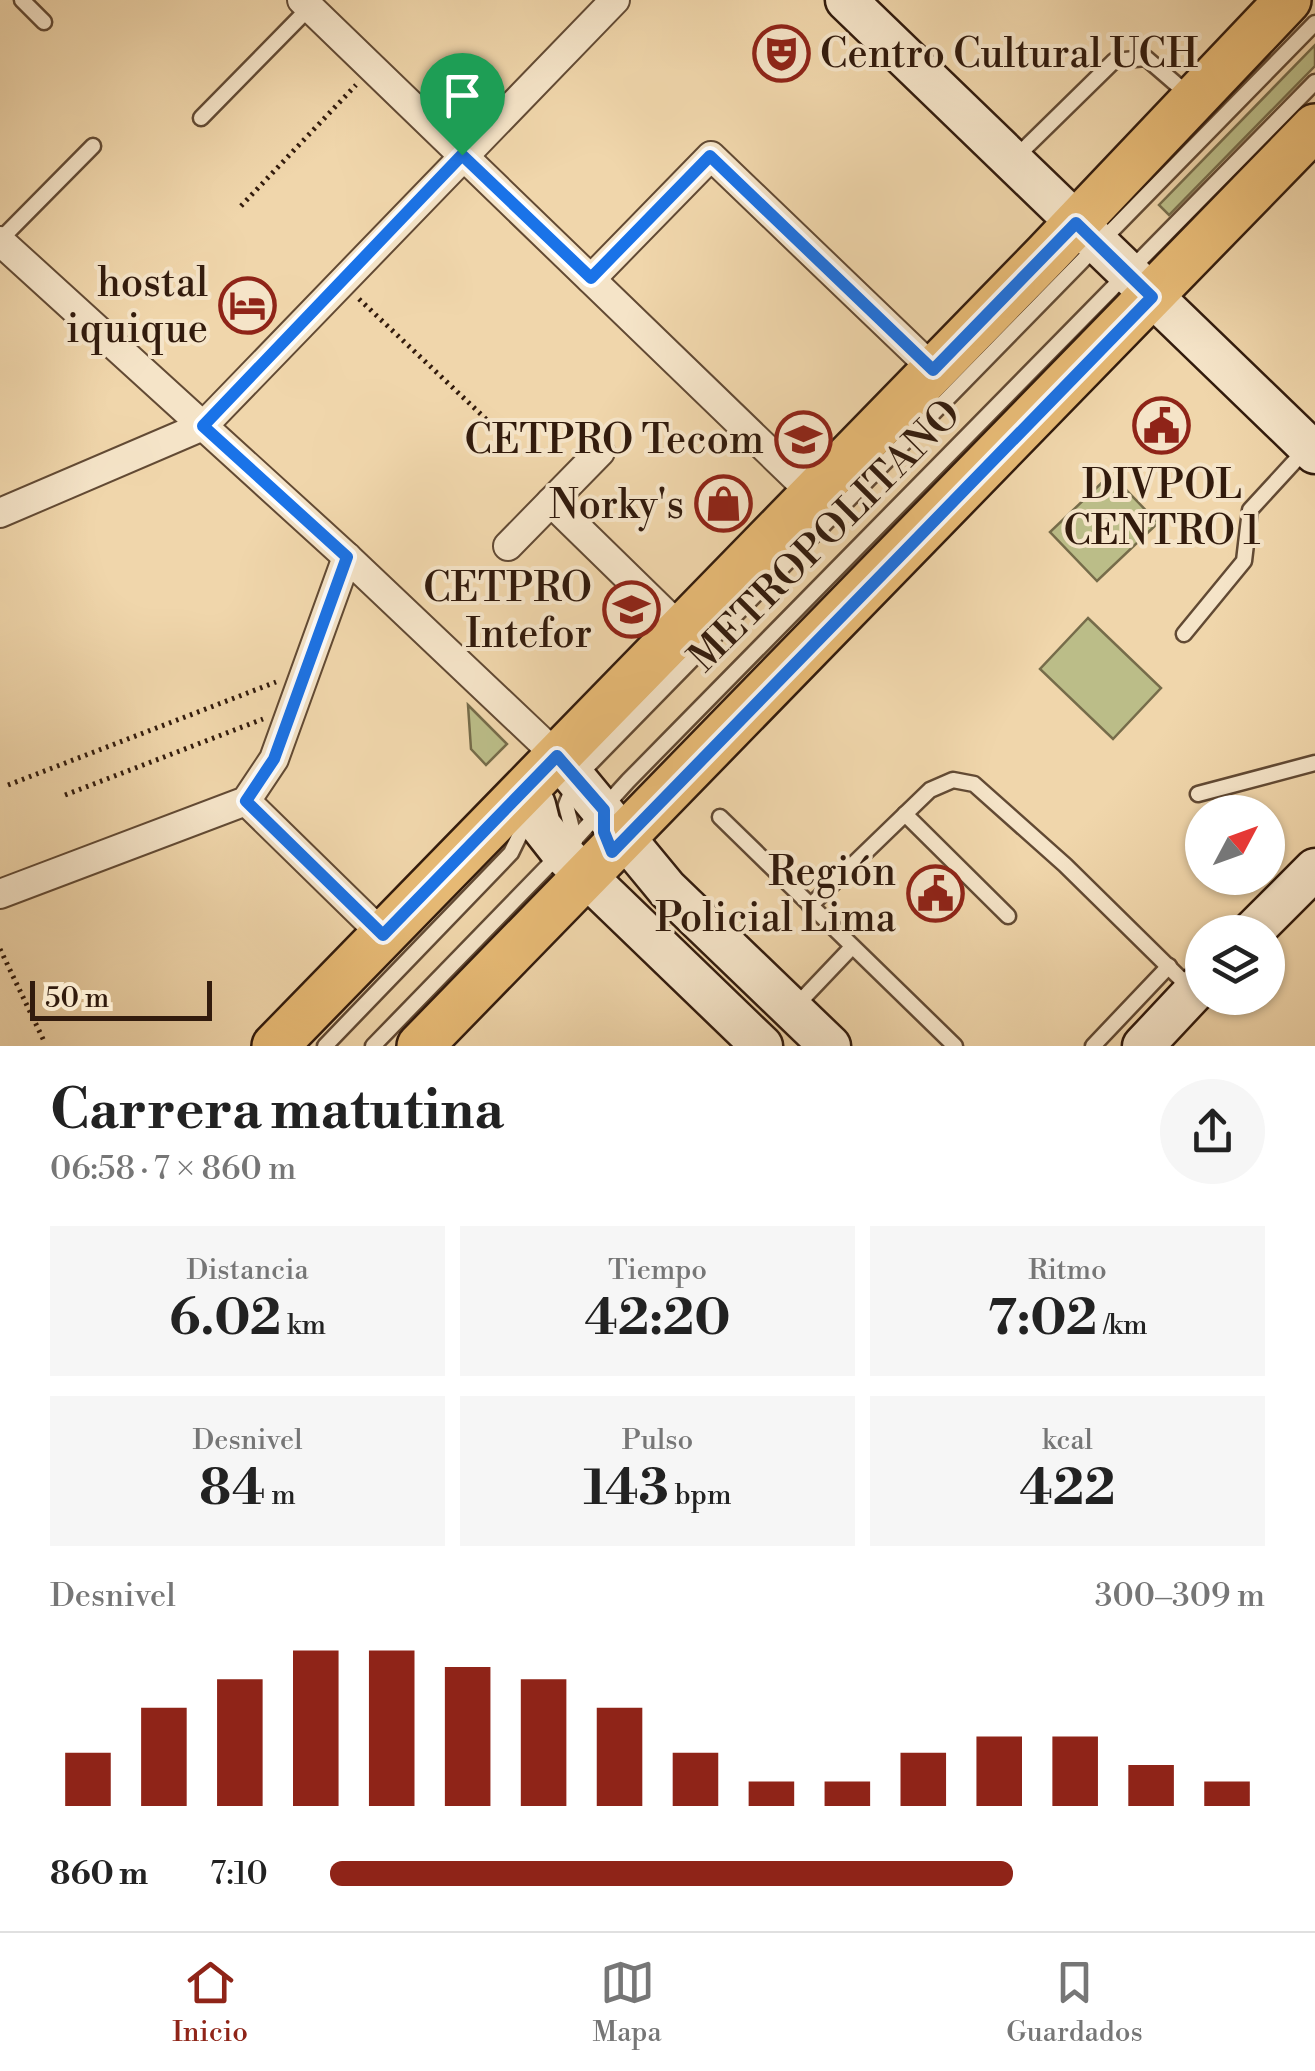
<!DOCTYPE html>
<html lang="es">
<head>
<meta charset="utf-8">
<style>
	:root { --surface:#fff; --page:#f6f6f6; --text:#222; --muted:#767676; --line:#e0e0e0; --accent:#8f2418 }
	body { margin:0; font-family:"Libre Bodoni",serif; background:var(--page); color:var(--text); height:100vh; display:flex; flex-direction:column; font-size:38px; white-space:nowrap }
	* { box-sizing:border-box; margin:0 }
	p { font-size:32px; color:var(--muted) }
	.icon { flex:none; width:55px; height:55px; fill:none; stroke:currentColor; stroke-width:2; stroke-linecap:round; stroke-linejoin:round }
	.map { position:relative; height:1046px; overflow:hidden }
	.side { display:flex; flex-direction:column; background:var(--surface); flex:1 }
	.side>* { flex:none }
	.needle { width:65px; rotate:49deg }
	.controls { position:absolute; left:1185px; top:795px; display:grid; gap:20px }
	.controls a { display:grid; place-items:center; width:100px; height:100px; border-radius:50%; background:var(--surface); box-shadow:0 2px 8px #0004; font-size:50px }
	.scale { position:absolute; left:30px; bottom:25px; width:182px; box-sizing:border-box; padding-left:10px; border:5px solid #321b0d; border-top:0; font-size:28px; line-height:35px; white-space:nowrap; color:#321b0d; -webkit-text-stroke:8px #f5e4c8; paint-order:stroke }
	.pin { position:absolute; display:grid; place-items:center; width:85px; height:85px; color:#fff; margin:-102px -42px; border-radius:50% 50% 50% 0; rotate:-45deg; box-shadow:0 0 10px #0007 }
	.pin .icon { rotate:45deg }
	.round { display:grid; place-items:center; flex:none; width:105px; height:105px; border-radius:52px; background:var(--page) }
	.overview { display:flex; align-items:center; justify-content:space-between; height:170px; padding:0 50px }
	h1 { font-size:55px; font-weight:800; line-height:75px }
	.figures { display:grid; grid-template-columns:repeat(3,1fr); gap:15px; height:170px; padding:10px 50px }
	.figures div { display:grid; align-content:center; border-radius:0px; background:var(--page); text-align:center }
	.figures b { font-size:50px; font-weight:800 }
	.figures small { font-size:28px; font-weight:400 }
	.figures p { font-size:28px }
	.chart { height:280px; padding:20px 50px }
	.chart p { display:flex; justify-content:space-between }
	.chart svg { width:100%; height:180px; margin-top:10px; stroke:var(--accent); stroke-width:6 }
	ul { padding:0 50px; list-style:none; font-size:32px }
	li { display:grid; grid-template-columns:160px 120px 1fr; align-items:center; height:75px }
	li i { height:25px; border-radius:12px; background:var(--accent) }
	.menu { display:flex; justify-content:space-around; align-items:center; height:140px; border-top:2px solid var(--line); background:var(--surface); font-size:28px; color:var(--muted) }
	.menu a { display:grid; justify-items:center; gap:5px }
	.menu .on { color:var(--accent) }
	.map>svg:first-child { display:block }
</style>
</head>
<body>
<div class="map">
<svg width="1315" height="1046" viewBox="0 0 1315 1046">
	<rect width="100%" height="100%" fill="#f0d6ab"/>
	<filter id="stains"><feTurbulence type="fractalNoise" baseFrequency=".002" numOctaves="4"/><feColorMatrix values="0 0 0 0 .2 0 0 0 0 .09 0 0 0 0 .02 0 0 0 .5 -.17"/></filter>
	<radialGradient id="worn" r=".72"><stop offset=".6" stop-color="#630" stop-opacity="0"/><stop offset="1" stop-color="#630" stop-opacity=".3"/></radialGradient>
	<g fill="#bbbd88" stroke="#766c4a" stroke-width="2.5">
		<path d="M1315 45V66L1169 215 1159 205Z"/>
		<path d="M1111 474 1158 523 1097 581 1050 532Z"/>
		<path d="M1088 618 1161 688 1113 739 1040 669Z"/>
		<path d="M468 705 507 744 486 765 471 749Z"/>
	</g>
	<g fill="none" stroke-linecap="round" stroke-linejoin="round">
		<defs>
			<g id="lane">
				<path d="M22 0 44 22"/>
				<path d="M201 118 310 7"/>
				<path d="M1016 157 1114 61 1146 58 1190 96"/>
				<path d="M0 240 93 146"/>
				<path d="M1184 634 1244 561 1250 510 1306 449"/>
				<path d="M1198 794 1315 763"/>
				<path d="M905 814 1008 916"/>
				<path d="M720 817 955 1046"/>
				<path d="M575 841 566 805 577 777 1315 23"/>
				<path d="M568 847 628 781 1315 82"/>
				<path d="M810 906 930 790 953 780 974 784 1065 865 1190 988"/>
				<path d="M793 1009 851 948"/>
				<path d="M325 1046 511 853 529 816"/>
				<path d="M373 1046 548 866 564 858"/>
				<path d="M1093 1046 1169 966"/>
			</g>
			<g id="street">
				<path d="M302 0 812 493"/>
				<path d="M0 241 347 557 557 756"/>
				<path d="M591 279 711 156 933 369"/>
				<path d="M551 502 681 629"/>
				<path d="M0 513 203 426 615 0"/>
				<path d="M508 546 600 452"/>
				<path d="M246 801 383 935"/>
				<path d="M0 894 246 801 274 759 347 557"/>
			</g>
			<g id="secondary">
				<path d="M846 0 1315 453"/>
				<path d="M557 756 667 889 830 1046"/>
				<path d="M535 805 540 825 562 853 762 1046"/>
				<path d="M1252 932 1315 869"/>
				<path d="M1143 1046 1202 983"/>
			</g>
			<g id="primary">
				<path d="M275 1046 1046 255 1288 0"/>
				<path d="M420 1046 1315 127"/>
			</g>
		</defs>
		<use href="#lane" stroke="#624a34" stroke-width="19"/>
		<use href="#street" stroke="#624a34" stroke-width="32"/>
		<use href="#secondary" stroke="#321b0d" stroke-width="45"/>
		<use href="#primary" stroke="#321b0d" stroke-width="50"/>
		<g stroke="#321b0d" stroke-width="5" stroke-dasharray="2.5 5" stroke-linecap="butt">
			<path d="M241 206 356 85"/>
			<path d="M359 299 505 437"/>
			<path d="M8 785 276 682"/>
			<path d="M65 795 263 719"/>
			<path d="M0 949 44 1041"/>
		</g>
		<use href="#lane" stroke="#f5e4c8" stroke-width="14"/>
		<use href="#street" stroke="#f5e4c8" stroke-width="28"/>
		<use href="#secondary" stroke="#f5e4c8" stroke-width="40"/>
		<use href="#primary" stroke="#e8bb76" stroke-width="45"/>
	</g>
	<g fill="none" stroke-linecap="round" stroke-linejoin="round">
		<defs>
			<path id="route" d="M462 155 591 278 710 156 933 370 1076 223 1152 297 612 852 604 832V810L557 756 383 935 246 801 274 759 347 557 203 426Z"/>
		</defs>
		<use href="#route" stroke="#fff" stroke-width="20"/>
		<use href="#route" stroke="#1a73e8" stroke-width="12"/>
	</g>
	<defs>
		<symbol id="theatre-ring" viewBox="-11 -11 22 22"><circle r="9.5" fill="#f5e4c8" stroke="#8f2418" stroke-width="1.5"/><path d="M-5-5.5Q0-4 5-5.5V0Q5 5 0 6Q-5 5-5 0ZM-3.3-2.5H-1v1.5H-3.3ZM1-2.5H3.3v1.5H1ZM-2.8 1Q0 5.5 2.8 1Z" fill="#8f2418"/></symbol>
		<symbol id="hotel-ring" viewBox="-11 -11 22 22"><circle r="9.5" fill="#f5e4c8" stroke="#8f2418" stroke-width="1.5"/><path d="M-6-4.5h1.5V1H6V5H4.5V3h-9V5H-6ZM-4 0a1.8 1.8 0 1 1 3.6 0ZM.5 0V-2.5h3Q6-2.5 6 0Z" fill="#8f2418"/></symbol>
		<symbol id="civic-ring" viewBox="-11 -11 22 22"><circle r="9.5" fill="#f5e4c8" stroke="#8f2418" stroke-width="1.5"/><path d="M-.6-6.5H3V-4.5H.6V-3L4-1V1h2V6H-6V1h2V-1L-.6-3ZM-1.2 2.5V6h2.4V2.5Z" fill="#8f2418"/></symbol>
		<symbol id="university-ring" viewBox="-11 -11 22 22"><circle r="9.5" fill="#f5e4c8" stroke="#8f2418" stroke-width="1.5"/><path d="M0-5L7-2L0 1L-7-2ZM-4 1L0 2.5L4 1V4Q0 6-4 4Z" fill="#8f2418"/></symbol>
		<symbol id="shop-ring" viewBox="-11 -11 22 22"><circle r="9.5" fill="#f5e4c8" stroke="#8f2418" stroke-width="1.5"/><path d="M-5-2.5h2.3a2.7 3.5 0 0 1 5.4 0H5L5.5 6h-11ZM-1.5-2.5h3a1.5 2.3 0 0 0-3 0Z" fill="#8f2418"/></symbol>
	</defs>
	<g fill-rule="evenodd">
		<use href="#theatre-ring" x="750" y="22" width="63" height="63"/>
		<use href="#hotel-ring" x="216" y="274" width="63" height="63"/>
		<use href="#civic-ring" x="1130" y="394" width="63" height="63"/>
		<use href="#university-ring" x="772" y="408" width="63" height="63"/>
		<use href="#shop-ring" x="692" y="472" width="63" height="63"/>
		<use href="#university-ring" x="600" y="578" width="63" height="63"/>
		<use href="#civic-ring" x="904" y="862" width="63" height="63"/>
	</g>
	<g text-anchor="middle" stroke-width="8" stroke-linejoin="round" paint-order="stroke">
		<g font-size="40" fill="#321b0d" stroke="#f5e4c8" text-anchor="end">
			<text x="820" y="67" text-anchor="start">Centro Cultural UCH</text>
			<text x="208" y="296">hostal<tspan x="208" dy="46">iquique</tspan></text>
			<text x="764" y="453">CETPRO Tecom</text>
			<text x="1162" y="498" text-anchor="middle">DIVPOL<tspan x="1162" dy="46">CENTRO 1</tspan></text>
			<text x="684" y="518">Norky's</text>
			<text x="592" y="601">CETPRO<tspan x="592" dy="46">Intefor</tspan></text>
			<text x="896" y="885">Región<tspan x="896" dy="46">Policial Lima</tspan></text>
		</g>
		<g font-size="40" fill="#321b0d" stroke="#f5e4c8">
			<text transform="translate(824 535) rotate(-45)" y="14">METROPOLITANO</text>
		</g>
	</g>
	<rect width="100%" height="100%" filter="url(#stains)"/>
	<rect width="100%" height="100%" fill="url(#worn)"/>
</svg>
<div class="controls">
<a><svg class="needle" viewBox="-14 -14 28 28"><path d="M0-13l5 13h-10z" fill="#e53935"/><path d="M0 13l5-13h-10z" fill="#767676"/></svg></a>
<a><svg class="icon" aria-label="layers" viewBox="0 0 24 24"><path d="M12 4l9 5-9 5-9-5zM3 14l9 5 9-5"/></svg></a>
</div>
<div class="scale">50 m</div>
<div class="pin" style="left:462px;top:155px;background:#1e9e55"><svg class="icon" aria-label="arrive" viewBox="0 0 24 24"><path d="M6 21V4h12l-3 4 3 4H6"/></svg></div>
</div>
<section class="side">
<div class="overview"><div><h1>Carrera matutina</h1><p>06:58 · 7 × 860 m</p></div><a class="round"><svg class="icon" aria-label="share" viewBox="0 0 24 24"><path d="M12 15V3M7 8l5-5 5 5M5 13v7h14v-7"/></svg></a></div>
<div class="figures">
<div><p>Distancia</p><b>6.02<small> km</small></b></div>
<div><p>Tiempo</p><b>42:20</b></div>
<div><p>Ritmo</p><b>7:02<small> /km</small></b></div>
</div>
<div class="figures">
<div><p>Desnivel</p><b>84<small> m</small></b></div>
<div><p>Pulso</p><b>143<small> bpm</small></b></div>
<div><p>kcal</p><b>422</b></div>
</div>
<div class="chart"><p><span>Desnivel</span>300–309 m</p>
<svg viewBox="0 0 160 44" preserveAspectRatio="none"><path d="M5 44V31M15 44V20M25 44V13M35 44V6M45 44V6M55 44V10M65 44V13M75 44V20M85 44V31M95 44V38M105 44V38M115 44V31M125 44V27M135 44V27M145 44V34M155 44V38"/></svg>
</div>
<ul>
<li><b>860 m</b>7:10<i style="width:73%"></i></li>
</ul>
</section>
<nav class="menu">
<a class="on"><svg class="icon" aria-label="home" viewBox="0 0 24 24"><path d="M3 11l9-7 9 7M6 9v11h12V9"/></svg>Inicio</a>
<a><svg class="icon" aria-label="map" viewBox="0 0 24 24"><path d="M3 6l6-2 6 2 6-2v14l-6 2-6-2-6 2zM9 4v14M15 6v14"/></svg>Mapa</a>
<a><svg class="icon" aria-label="saved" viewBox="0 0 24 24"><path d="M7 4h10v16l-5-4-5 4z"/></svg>Guardados</a>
</nav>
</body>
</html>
